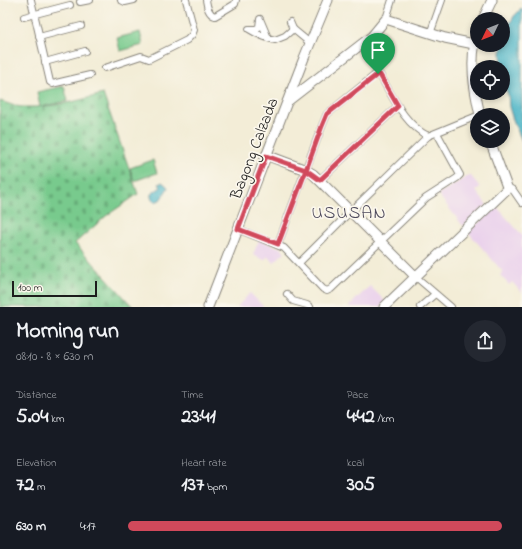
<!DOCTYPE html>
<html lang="en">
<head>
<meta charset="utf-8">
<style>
	:root { --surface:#171b24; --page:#242831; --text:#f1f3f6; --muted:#9ea1a6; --accent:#d1495b }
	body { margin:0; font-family:"Indie Flower",sans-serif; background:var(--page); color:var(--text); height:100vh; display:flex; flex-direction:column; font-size:15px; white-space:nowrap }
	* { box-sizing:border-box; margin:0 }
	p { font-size:13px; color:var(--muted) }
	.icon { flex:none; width:22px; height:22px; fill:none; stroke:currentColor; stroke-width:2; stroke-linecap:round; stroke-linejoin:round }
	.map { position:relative; height:307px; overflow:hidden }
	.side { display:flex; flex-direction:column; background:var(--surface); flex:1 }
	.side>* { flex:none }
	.needle { width:26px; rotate:227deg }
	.controls { position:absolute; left:470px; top:12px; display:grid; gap:8px }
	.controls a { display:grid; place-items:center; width:40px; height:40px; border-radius:50%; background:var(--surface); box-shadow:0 2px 6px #0003; font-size:20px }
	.scale { position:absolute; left:12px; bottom:10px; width:85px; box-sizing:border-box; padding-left:4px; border:2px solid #1c1c1c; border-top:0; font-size:11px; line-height:14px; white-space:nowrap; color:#1c1c1c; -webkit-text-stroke:3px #fbf7ec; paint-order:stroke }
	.pin { position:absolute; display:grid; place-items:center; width:34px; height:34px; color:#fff; margin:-41px -17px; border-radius:50% 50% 50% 0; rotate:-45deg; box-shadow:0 0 4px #0007 }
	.pin .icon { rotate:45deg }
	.round { display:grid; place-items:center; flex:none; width:42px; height:42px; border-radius:21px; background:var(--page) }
	.headline { display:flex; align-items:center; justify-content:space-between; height:68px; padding:0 16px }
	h1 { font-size:22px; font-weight:700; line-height:30px }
	.metrics { display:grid; grid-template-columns:repeat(3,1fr); gap:6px; height:68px; padding:4px 16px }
	.metrics div { display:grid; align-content:center }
	.metrics b { font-size:20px; font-weight:700 }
	.metrics small { font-size:11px; font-weight:400 }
	.metrics p { font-size:11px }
	ul { padding:0 16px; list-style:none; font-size:13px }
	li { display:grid; grid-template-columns:64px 48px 1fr; align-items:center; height:30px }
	li i { height:10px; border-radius:5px; background:var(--accent) }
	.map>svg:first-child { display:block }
</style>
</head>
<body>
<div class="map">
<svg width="522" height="307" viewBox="0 0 522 307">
	<defs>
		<pattern id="cemetery-stones" width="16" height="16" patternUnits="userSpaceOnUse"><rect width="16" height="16" fill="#78ca8d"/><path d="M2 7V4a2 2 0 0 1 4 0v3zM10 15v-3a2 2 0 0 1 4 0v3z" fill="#67ad79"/></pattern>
	</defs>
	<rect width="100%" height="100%" fill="#fbf7ec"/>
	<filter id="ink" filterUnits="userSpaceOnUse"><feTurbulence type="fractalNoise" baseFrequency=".025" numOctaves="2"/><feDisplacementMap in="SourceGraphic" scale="8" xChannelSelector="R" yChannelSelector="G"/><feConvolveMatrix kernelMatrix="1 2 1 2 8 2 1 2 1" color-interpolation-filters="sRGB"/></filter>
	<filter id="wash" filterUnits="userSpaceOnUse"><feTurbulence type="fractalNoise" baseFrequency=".012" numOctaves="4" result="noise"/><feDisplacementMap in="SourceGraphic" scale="16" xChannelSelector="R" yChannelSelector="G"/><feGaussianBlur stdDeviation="0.9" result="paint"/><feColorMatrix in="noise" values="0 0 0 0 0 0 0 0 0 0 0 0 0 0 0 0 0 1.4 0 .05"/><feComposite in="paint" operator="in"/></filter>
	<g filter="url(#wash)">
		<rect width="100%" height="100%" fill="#f3edd7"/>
		<g fill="#ead1ec">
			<path d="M470 175 480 187 476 191 487 205 463 226 438 194Z"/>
			<path d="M497 207 522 235V293L512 282 509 285 500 275 503 272 468 232Z"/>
			<path d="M259 240 281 248 285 252 274 262 268 256 264 260 253 255Z"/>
			<path d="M370 286 386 302 380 307H350L349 306Z"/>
			<path d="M250 293 264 307H237Z"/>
		</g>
		<g fill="#78ca8d" stroke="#4a7354">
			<path d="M140 32 143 45 120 51 117 38Z"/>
			<path d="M64 86 68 101 40 107 37 92Z"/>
			<path d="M153 160 157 173 134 181 130 168Z"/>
		</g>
		<path fill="url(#cemetery-stones)" stroke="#4a7354" d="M103 94 138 194 106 216 75 243 133 307H0V101C7 103 16 107 24 107 51 108 77 101 103 94Z"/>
		<g fill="#49b4c6" stroke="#326871">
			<path d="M522 8V141L513 120 509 107 508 94 503 85 501 53 504 34 514 16Z"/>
			<path d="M162 182 167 186 168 188 160 200 155 202 152 200 151 197V194L161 187 159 184Z"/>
		</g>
	</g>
	<g filter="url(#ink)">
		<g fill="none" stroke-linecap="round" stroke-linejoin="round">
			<defs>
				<g id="street">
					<path d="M31 0 50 82 53 84 56 83 90 75"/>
					<path d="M121 0 125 2 134 0"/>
					<path d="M206 0C207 6 208 14 215 16L235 4 236 0"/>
					<path d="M80 2 90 0"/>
					<path d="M24 17 70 5"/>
					<path d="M386 19 392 0"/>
					<path d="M290 22 293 29 310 43"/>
					<path d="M430 34 442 0"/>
					<path d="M39 37 81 26"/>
					<path d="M268 38 260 19 259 27 256 29H249C257 34 265 38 275 40L285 36 293 29"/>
					<path d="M45 62 85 51"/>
					<path d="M105 68 141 56 149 59 187 40 192 35 194 30 186 0"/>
					<path d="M320 180 398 106"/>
					<path d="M507 187 513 190 522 203"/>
					<path d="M238 229 284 248 323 289 327 291 331 289 426 198 457 178 460 175 437 133"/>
					<path d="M278 244 322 126 327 114 332 110 375 75 377 74 380 75C393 97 404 124 428 136"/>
					<path d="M299 263 350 212 428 136 477 116"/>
					<path d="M416 277 451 307"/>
					<path d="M287 294 293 301 307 305 310 307"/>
					<path d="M420 307 435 294"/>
				</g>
				<g id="secondary">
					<path d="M483 19 492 0"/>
					<path d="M477 34C469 61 474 89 480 115"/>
					<path d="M288 101 372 36 386 19 445 38 474 44"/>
					<path d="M266 155 306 170 313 174 416 277"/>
					<path d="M208 307 304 58 328 0"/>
					<path d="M384 307 506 190 507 187 490 141"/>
				</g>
			</defs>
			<use href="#street" stroke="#88847a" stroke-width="8"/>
			<use href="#secondary" stroke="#88847a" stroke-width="11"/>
			<use href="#street" stroke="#fff" stroke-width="6"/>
			<use href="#secondary" stroke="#fff" stroke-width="9"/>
		</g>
	</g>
	<g fill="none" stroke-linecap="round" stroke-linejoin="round" filter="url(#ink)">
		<defs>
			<path id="route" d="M378 74 327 114 322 126 306 170 266 156 238 229 278 244 306 170 320 180 398 106 380 75 378 74"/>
		</defs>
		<use href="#route" stroke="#fff" stroke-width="8"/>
		<use href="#route" stroke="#d1495b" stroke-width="5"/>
	</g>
	<g text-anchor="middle" stroke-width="3.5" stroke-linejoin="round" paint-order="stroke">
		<g font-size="16" fill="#1c1c1c" stroke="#fbf7ec">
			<text transform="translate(253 148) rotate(-69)" y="6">Bagong Calzada</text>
		</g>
		<g font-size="18" letter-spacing="1" fill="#4f4b5d" stroke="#fbf7ec">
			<text x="349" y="218">USUSAN</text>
		</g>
	</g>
</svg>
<div class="controls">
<a><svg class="needle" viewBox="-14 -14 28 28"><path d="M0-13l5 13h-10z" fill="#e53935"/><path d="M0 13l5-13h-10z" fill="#9ea1a6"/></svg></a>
<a><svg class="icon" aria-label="locate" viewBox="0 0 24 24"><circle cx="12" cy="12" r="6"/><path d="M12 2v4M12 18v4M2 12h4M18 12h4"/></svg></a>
<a><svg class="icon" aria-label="layers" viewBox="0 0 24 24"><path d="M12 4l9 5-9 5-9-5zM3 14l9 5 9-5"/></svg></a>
</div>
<div class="scale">100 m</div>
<div class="pin" style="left:378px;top:74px;background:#1e9e55"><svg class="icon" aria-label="arrive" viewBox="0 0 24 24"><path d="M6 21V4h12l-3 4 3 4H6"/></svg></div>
</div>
<section class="side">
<div class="headline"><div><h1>Morning run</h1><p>08:10 · 8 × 630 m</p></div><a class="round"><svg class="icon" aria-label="share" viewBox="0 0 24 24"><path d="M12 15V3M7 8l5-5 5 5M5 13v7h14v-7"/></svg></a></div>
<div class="metrics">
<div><p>Distance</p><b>5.04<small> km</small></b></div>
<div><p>Time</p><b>23:41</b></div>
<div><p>Pace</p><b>4:42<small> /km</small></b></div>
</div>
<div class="metrics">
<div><p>Elevation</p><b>72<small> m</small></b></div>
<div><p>Heart rate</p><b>137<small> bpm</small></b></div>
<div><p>kcal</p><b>305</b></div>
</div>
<ul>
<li><b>630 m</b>4:17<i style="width:99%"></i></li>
</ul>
</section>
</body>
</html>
